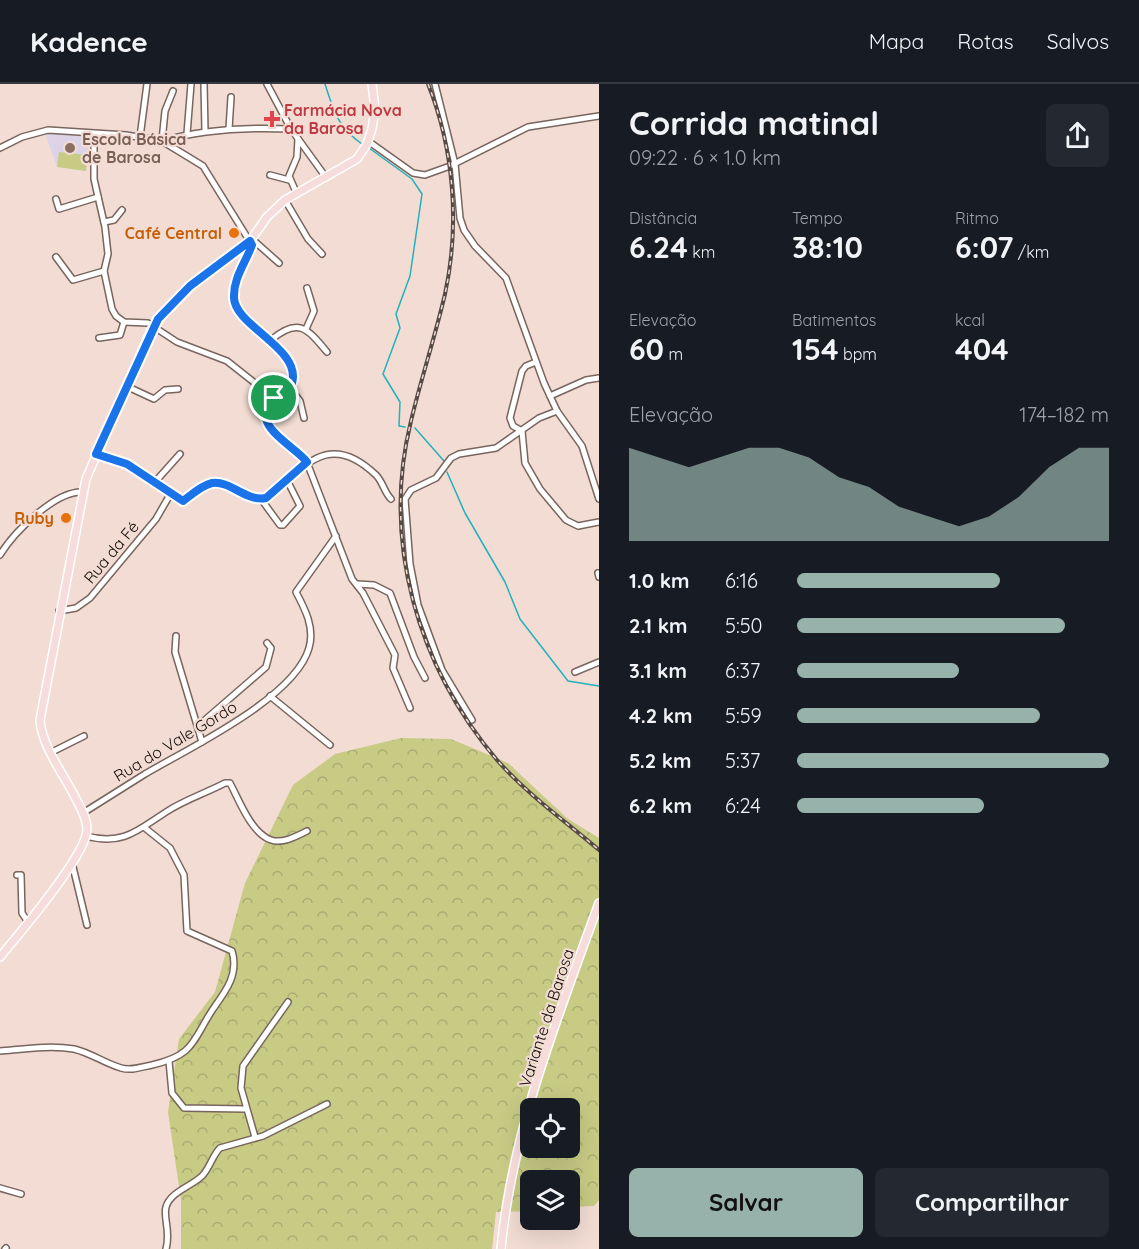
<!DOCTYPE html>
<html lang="pt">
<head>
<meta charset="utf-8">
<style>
	:root { --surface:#171b24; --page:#242831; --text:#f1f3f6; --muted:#9ea1a6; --line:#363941; --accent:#97b2aa }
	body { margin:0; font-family:Quicksand,sans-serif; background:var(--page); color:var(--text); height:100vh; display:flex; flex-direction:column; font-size:22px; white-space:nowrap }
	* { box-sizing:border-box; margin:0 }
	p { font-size:20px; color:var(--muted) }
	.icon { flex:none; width:33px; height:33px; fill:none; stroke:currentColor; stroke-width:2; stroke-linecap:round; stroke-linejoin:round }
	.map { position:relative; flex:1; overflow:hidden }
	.sheet { display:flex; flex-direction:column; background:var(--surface); width:540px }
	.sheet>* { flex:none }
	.buttons { position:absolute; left:520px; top:1014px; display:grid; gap:12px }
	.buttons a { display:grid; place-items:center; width:60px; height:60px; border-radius:9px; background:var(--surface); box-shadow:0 6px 24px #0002; font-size:30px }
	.pin { position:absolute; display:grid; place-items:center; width:51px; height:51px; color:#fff; margin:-26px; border:3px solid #fff; border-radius:50%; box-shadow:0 2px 6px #0007 }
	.round { display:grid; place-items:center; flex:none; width:63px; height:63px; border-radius:9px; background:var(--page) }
	.summary { display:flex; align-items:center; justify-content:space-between; height:102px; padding:0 30px }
	h1 { font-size:33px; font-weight:800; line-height:45px }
	.figures { display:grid; grid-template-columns:repeat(3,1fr); gap:9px; height:102px; padding:6px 30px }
	.figures div { display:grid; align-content:center }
	.figures b { font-size:30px; font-weight:800 }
	.figures small { font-size:16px; font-weight:400 }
	.figures p { font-size:16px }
	.chart { height:168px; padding:12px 30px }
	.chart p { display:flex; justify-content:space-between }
	.chart svg { width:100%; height:108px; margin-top:6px; fill:var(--accent); opacity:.7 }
	.primary-button { display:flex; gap:12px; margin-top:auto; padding:12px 30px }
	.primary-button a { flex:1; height:69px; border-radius:9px; background:var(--accent); color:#111; font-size:24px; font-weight:800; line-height:69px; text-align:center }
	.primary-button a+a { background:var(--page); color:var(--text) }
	ul { padding:0 30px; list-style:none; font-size:20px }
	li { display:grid; grid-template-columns:96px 72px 1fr; align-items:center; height:45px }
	li i { height:15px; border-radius:8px; background:var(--accent) }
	header { display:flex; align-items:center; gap:36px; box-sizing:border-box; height:84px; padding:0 30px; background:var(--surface); border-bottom:2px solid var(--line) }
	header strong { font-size:28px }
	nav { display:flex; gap:33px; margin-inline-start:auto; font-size:21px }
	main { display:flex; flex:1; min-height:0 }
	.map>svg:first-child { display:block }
</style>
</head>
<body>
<header>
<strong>Kadence</strong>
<nav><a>Mapa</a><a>Rotas</a><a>Salvos</a></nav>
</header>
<main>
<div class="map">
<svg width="599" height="1165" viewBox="0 0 599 1165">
	<defs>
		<pattern id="forest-crowns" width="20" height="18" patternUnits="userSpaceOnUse" patternTransform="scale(1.5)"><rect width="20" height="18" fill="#c7cb84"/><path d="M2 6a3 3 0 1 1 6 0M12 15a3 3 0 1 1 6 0" fill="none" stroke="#aaad71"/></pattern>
	</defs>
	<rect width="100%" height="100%" fill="#f2dcd3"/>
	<path fill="#ddd3e7" d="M45 49 89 53 86 87 57 83Z"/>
	<path fill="url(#forest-crowns)" fill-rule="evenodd" d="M401 654 451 655 508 679 568 735 599 754V1116L594 1122 570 1123V1096H531V1127L496 1128 492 1165H181V1116L168 1028 179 955 215 908 245 799 293 701 335 670ZM531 1024H570V1064H531Z"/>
	<path fill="#c7cb84" d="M59 68 88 71 86 87 57 83Z"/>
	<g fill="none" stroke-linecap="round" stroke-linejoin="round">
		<g stroke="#22b1bd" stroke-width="1.5">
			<path d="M325 0C334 28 338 43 362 60"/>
			<path d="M369 64 412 95 422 110 410 192 396 230 400 244 383 290 400 318 399 342 405 343"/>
			<path d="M415 344 444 377"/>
			<path d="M447 388 465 429 505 498 520 535 568 597 599 602"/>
		</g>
		<defs>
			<g id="minor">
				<path d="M204 0 205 47"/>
				<path d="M267 0 291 45 325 92"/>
				<path d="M435 0 455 80 460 134 464 146 475 162 506 194 544 299 557 327 582 362 599 415"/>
				<path d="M229 45 231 13"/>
				<path d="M94 50V95L105 143 108 170 104 187 112 225 116 232 124 238 148 239 177 258 227 277 274 314"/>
				<path d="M187 50 191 0"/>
				<path d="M140 53 147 0"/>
				<path d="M162 57C204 45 247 43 291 45"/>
				<path d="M162 57 165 27 173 7"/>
				<path d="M368 57 413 89 425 91 450 82 528 43 599 32"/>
				<path d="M0 64 22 53 48 46 126 51 162 57 203 82 252 161 237 195 235 220C249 247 286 260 294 291 291 313 262 313 267 340L308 381 352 495 363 509 395 571 393 584 410 624"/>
				<path d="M270 91 289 96"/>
				<path d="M296 108 289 92 297 73 298 55"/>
				<path d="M56 115 59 125 98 113"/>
				<path d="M285 116 308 155 322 170"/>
				<path d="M104 138 114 136 122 126"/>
				<path d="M252 155 279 179"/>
				<path d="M56 173 73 196 104 187"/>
				<path d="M306 245 314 227 307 204"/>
				<path d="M99 254 120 251 124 238"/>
				<path d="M271 256C298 233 307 244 327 268"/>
				<path d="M536 278 526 282 522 287 510 334 513 342 522 347 525 379 540 405 566 436 578 442 599 438"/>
				<path d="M126 302 154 315 165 306 178 305"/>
				<path d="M289 303 300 317 304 334"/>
				<path d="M550 312 586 296 599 294"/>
				<path d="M96 370 127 380 183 417C191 411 202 401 212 399 230 396 246 418 266 414 304 384 328 345 376 391 383 398 384 408 391 415"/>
				<path d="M155 398 180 370"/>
				<path d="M261 415 280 441H283L300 422 287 396"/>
				<path d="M0 471C14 448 56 406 83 408"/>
				<path d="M598 489 599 493"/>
				<path d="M357 500 374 501 390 509 414 573 425 594"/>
				<path d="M59 527 76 524 90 514 156 435 171 409"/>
				<path d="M176 552 175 568 202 658"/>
				<path d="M575 588 599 578"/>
				<path d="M270 612 330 661"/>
				<path d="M472 636 442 586 418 521 410 480 405 415 411 406 436 394 451 374 459 370 496 364 539 334 557 327"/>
				<path d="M198 642 266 583 271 564 267 559"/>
				<path d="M52 668 84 652"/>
				<path d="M83 729C104 716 124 703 145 690 189 664 295 614 309 564 315 544 305 525 296 508L336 452"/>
				<path d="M86 752C123 762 138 746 166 728 184 716 206 709 225 699H230C239 716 251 749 271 756 283 760 297 752 307 747"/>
				<path d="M70 781 73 783 87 841"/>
				<path d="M17 791H21L22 829 28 838"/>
				<path d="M0 967C24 965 50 961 74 965 91 969 104 979 121 984 132 987 141 983 152 981 195 971 192 957 213 925 226 907 239 890 232 867L187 847 184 791 170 764 145 744"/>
				<path d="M169 977 172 1009 184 1024 246 1025"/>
				<path d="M255 1053 241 1004 243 982 288 918"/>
				<path d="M0 1104 21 1110"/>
				<path d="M5 1165 6 1164"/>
				<path d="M166 1165C171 1148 163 1133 166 1123 170 1108 192 1102 202 1092 210 1084 212 1072 220 1064L263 1052 327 1020"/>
			</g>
			<g id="major">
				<path d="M0 873C19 850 87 771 87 745 87 733 79 721 74 711 62 688 42 662 40 636L86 395 151 246 162 230 190 202 248 160 267 133 285 116 357 75 367 60 372 45 375 25 372 0"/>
				<path d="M501 1165C512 1046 559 930 599 819"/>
			</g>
		</defs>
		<use href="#minor" stroke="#78655e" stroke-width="8"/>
		<use href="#major" stroke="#fff" stroke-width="10"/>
		<use href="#minor" stroke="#fff" stroke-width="5"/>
		<use href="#major" stroke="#f7dcdc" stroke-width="7"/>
		<defs>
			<path id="rail" d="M428 0C454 65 460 141 445 210 435 253 421 295 411 337 381 458 418 583 497 676 527 710 565 737 599 766"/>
		</defs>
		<use href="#rail" stroke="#554a45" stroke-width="4"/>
		<use href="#rail" stroke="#f2dcd3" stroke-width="1.5" stroke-dasharray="4.5" stroke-linecap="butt"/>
	</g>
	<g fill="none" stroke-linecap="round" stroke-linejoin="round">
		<defs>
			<path id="route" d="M250 157 252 161C246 178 233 194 234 214 235 242 302 265 292 299 286 309 274 312 268 323 256 345 296 363 307 378L266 414C246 418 230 396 212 399 202 401 191 411 183 417L127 380 96 370 158 235 190 202Z"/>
		</defs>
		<use href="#route" stroke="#fff" stroke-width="12"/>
		<use href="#route" stroke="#1a73e8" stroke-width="8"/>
	</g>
	<path fill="#e0444e" stroke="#f2dcd3" stroke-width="2" d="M269 26h6v6h6v6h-6v6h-6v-6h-6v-6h6z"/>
	<circle fill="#8d6e63" stroke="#f2dcd3" stroke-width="2" cx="70" cy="64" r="6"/>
	<g fill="#e8710a" stroke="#f2dcd3" stroke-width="2">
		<circle cx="234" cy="149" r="6"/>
		<circle cx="66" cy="434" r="6"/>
	</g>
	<g text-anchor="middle" stroke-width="4.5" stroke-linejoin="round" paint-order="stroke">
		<g font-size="16" font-weight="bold" fill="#be3a42" stroke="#f2dcd3" text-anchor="start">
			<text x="284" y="32">Farmácia Nova<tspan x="284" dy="18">da Barosa</tspan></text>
		</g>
		<g font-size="16" font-weight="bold" fill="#785e54" stroke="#f2dcd3" text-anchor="start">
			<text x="82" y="61">Escola Básica<tspan x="82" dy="18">de Barosa</tspan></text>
		</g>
		<g font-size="16" font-weight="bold" fill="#c56008" stroke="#f2dcd3" text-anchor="end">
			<text x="222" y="155">Café Central</text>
			<text x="54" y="440">Ruby</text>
		</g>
		<g font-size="16" fill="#130c09" stroke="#f2dcd3">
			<text transform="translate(111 468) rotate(-50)" y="6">Rua da Fé</text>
			<text transform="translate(175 657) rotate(-31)" y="6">Rua do Vale Gordo</text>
			<text transform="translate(546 934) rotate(-72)" y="6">Variante da Barosa</text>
		</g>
	</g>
</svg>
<div class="buttons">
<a><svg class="icon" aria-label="locate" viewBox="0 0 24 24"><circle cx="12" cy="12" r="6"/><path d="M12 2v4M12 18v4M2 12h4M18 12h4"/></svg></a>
<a><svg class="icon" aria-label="layers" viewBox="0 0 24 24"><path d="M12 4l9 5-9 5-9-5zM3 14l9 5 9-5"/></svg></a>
</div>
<div class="pin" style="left:274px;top:314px;background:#1e9e55"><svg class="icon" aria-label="arrive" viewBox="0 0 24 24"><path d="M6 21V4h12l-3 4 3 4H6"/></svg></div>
</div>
<section class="sheet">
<div class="summary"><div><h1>Corrida matinal</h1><p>09:22 · 6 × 1.0 km</p></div><a class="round"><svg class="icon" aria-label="share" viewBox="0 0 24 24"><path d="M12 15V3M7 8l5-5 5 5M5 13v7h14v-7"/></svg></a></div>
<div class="figures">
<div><p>Distância</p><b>6.24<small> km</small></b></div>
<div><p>Tempo</p><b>38:10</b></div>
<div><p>Ritmo</p><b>6:07<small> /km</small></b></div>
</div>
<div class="figures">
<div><p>Elevação</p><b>60<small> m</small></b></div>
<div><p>Batimentos</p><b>154<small> bpm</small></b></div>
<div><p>kcal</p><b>404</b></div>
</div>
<div class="chart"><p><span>Elevação</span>174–182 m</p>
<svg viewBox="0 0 160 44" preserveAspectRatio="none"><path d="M0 44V6L10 10L20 14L30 10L40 6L50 6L60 10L70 18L80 22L90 30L100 34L110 38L120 34L130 26L140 14L150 6L160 6V44z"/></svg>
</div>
<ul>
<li><b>1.0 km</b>6:16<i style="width:65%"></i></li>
<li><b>2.1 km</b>5:50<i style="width:86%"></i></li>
<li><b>3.1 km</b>6:37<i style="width:52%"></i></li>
<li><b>4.2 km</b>5:59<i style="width:78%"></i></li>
<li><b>5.2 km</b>5:37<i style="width:100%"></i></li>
<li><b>6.2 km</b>6:24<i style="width:60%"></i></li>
</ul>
<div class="primary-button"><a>Salvar</a><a>Compartilhar</a></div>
</section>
</main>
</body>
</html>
